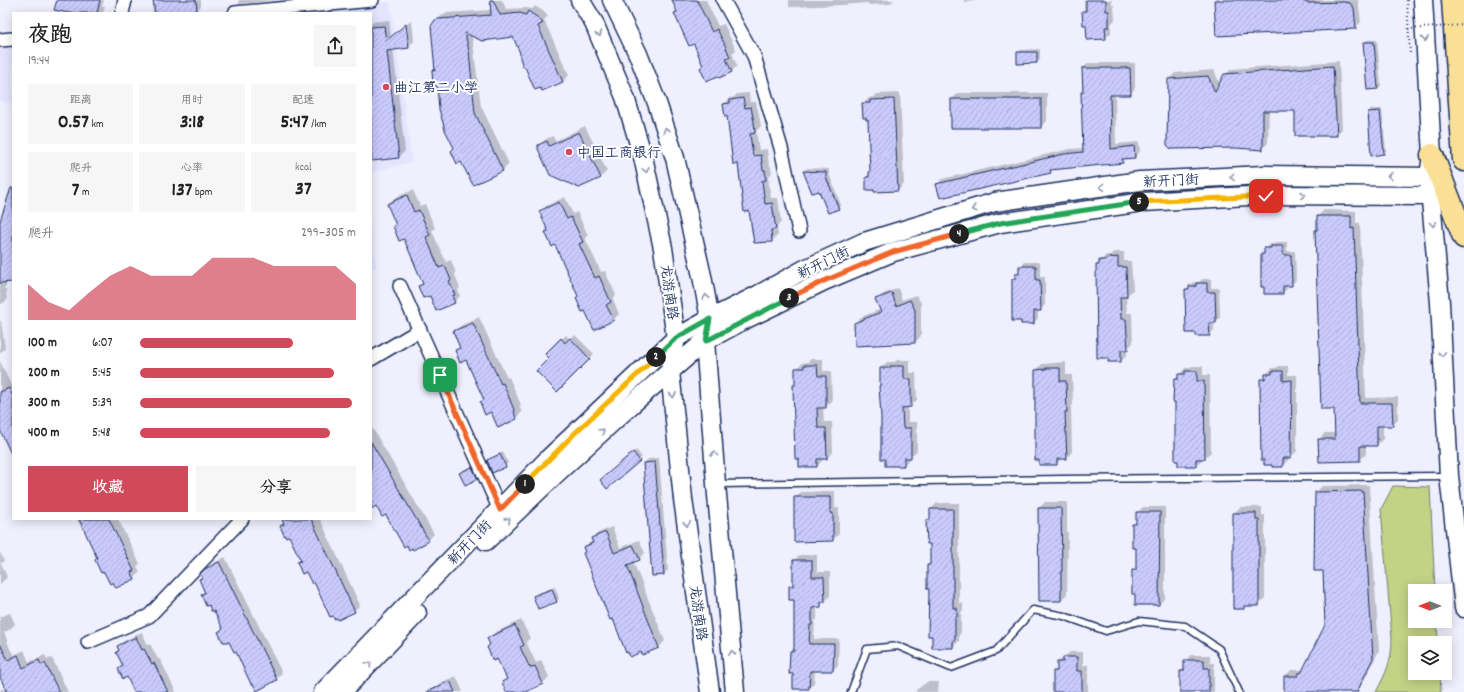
<!DOCTYPE html>
<html lang="zh">
<head>
<meta charset="utf-8">
<style>
	:root { --surface:#fff; --page:#f6f6f6; --text:#222; --muted:#767676; --accent:#d1495b }
	body { margin:0; font-family:Dekko,"LXGW WenKai TC",sans-serif; background:var(--page); color:var(--text); height:100vh; display:flex; flex-direction:column; font-size:15px; white-space:nowrap }
	* { box-sizing:border-box; margin:0 }
	p { font-size:13px; color:var(--muted) }
	.icon { flex:none; width:22px; height:22px; fill:none; stroke:currentColor; stroke-width:2; stroke-linecap:round; stroke-linejoin:round }
	.map { position:relative; flex:1; overflow:hidden }
	.details { position:absolute; left:12px; top:12px; width:360px; height:508px; display:flex; flex-direction:column; background:var(--surface); border-radius:0px; box-shadow:0 2px 10px #0003 }
	.details>* { flex:none }
	.needle { width:26px; rotate:270deg }
	.controls { position:absolute; left:1408px; top:584px; display:grid; gap:8px }
	.controls a { display:grid; place-items:center; width:44px; height:44px; border-radius:0px; background:var(--surface); box-shadow:0 2px 10px #0003; font-size:20px }
	.pin { position:absolute; display:grid; place-items:center; width:34px; height:34px; color:#fff; margin:-17px; border-radius:8px; box-shadow:0 2px 6px #0006 }
	.km { position:absolute; width:20px; height:20px; margin:-10px; border-radius:50%; background:#222; color:#fff; font-size:11px; line-height:20px; text-align:center }
	.round { display:grid; place-items:center; flex:none; width:42px; height:42px; border-radius:0px; background:var(--page) }
	.overview { display:flex; align-items:center; justify-content:space-between; height:68px; padding:0 16px }
	h1 { font-size:22px; font-weight:700; line-height:30px }
	.stats { display:grid; grid-template-columns:repeat(3,1fr); gap:6px; height:68px; padding:4px 16px }
	.stats div { display:grid; align-content:center; border-radius:0px; background:var(--page); text-align:center }
	.stats b { font-size:20px; font-weight:700 }
	.stats small { font-size:11px; font-weight:400 }
	.stats p { font-size:11px }
	.chart { height:112px; padding:8px 16px }
	.chart p { display:flex; justify-content:space-between }
	.chart svg { width:100%; height:72px; margin-top:4px; fill:var(--accent); opacity:.7 }
	.button { display:flex; gap:8px; margin-top:auto; padding:8px 16px }
	.button a { flex:1; height:46px; border-radius:0px; background:var(--accent); color:#fff; font-size:16px; font-weight:700; line-height:46px; text-align:center }
	.button a+a { background:var(--page); color:var(--text) }
	ul { padding:0 16px; list-style:none; font-size:13px }
	li { display:grid; grid-template-columns:64px 48px 1fr; align-items:center; height:30px }
	li i { height:10px; border-radius:5px; background:var(--accent) }
	.map>svg:first-child { display:block }
</style>
</head>
<body>
<div class="map">
<svg width="1464" height="692" viewBox="0 0 1464 692">
	<defs>
		<pattern id="building-hatch" width="6" height="6" patternUnits="userSpaceOnUse"><rect width="6" height="6" fill="#cacafd"/><path d="M-1 1l2-2M0 6l6-6M5 7l2-2" fill="none" stroke="#adaedb"/></pattern>
	</defs>
	<rect width="100%" height="100%" fill="#efeffe"/>
	<filter id="ink" filterUnits="userSpaceOnUse"><feTurbulence type="fractalNoise" baseFrequency=".025" numOctaves="2"/><feDisplacementMap in="SourceGraphic" scale="8" xChannelSelector="R" yChannelSelector="G"/><feConvolveMatrix kernelMatrix="1 2 1 2 8 2 1 2 1" color-interpolation-filters="sRGB"/></filter>
	<g filter="url(#ink)">
		<g fill="#e4e4fe">
			<path d="M390 2 412 162 371 172V13H281Z"/>
			<path d="M13 40V104L0 101V41Z"/>
			<path d="M371 222 376 268 371 269Z"/>
		</g>
		<path fill="#c4d286" stroke="#708072" d="M1393 486 1430 487 1435 591H1415V621H1437L1438 643H1415V673H1440L1441 692H1376C1386 673 1392 661 1392 639L1381 509Z"/>
		<g fill="#0003">
			<path d="M58 0H104L102 6H105L103 13H73Z"/>
			<path d="M154 0H201V6L197 10 153 13 152 6 155 3Z"/>
			<path d="M239 0H277L239 4Z"/>
			<path d="M491 0H502L506 9 526 8 532 9 535 6 543 11 548 16 544 20 569 75 563 81 542 90 513 36 472 35 481 106 509 164 503 170 474 184 455 148 438 85 433 71 436 68V21L442 15 446 13 491 10Z"/>
			<path d="M673 0H706L718 26 724 24 736 50 732 53 737 66 731 72 718 75 704 65 694 42 676 13 678 11Z"/>
			<path d="M789 0H894L890 4 869 5 868 3 842 5 789 7Z"/>
			<path d="M964 0H977L976 1 964 2Z"/>
			<path d="M1084 0H1112V6L1114 5 1115 20 1111 24V33L1105 38 1087 23 1084 24Z"/>
			<path d="M1215 0H1358L1361 22 1355 28Z"/>
			<path d="M389 20 391 37 409 44 407 24 412 20 414 41 408 47 393 49 405 151 399 157 371 144V22Z"/>
			<path d="M1377 39 1381 86 1378 88 1364 43 1367 40Z"/>
			<path d="M1040 49V60L1037 62 1018 52 1021 50Z"/>
			<path d="M1339 61 1342 129 1336 135 1296 110H1269L1268 143 1262 149 1169 79 1175 73 1214 70 1220 84 1225 75 1231 69Z"/>
			<path d="M1088 63H1135V88L1130 94H1115L1116 144 1139 142 1140 151 1135 157H1127L1122 162 1053 169 1050 172 937 184 942 179 1070 149 1084 148 1083 68Z"/>
			<path d="M749 93 750 102H756L759 115 761 126 756 131 759 150 767 149 769 165 770 164 772 173 768 177 771 198H778L781 222 777 227 778 235 772 241 755 242 750 210 728 115 724 104 730 98 734 97 737 94Z"/>
			<path d="M900 93 904 184 898 190 867 177 871 171 869 119 863 104 869 98 874 97 877 94Z"/>
			<path d="M958 93H1047V121L1041 127H952V99Z"/>
			<path d="M1371 109H1382L1386 151 1383 154 1369 112Z"/>
			<path d="M585 126 607 171 601 177 579 187 539 145 546 139 553 136 555 141Z"/>
			<path d="M807 168 829 169V174L841 205 838 208 819 190 812 192 804 171Z"/>
			<path d="M413 190 420 206 425 204 435 228 432 231 446 262 451 260 456 273 455 275 460 288 458 290 460 296 454 302 430 294 420 286 423 283 404 237 394 226 396 224 388 204 394 198Z"/>
			<path d="M13 193V281L6 282V286L3 289H6L7 300 0 305V225Z"/>
			<path d="M565 197 573 214 577 212 588 235 585 238 601 272 605 271 616 295 613 299 619 314 613 320 579 296 540 212 546 206Z"/>
			<path d="M1324 210 1356 211V223H1360L1366 398 1398 397V419L1392 425H1383V439L1377 445H1366V454L1360 460 1319 439 1325 433H1336L1335 408 1316 230 1318 228V216Z"/>
			<path d="M1277 242H1287V251H1295L1296 280 1291 285H1287V289L1282 293 1262 255 1270 244H1275Z"/>
			<path d="M1114 252H1124V261H1131L1133 290 1126 296 1127 313H1132L1133 343 1127 349V355L1121 361 1097 265 1106 255H1111Z"/>
			<path d="M1024 262H1040V276H1045V305L1040 310H1038V318L1034 323 1013 279 1020 270V267Z"/>
			<path d="M1202 279H1211V288H1219L1220 317 1216 322H1214V330L1209 335 1186 290 1194 282H1199Z"/>
			<path d="M898 288 902 300 916 295 921 303V336L915 342 856 345 855 323 861 317 881 309 877 300 883 294Z"/>
			<path d="M479 317 507 378 509 377 521 405 519 407 522 412 516 418 491 411 481 403 485 399 467 359 456 351 460 346 454 332 460 326Z"/>
			<path d="M0 321H1L5 348 0 353Z"/>
			<path d="M566 335 570 339 575 335 594 354 557 390 550 358 547 354Z"/>
			<path d="M811 359H823V371H831L832 401 826 407H823L824 422H832L833 452 827 458H823V460L817 466 794 386 796 384V369L802 363 808 362Z"/>
			<path d="M897 360H910V373H916L917 400 911 406H908V422H917V451L909 457 910 459 903 465 881 398H880L881 368 887 362H895Z"/>
			<path d="M0 361 11 385 13 384V456L0 428Z"/>
			<path d="M1066 362V375H1072L1073 405 1071 407 1072 452 1066 458H1062L1056 464 1040 459 1036 370 1042 364Z"/>
			<path d="M1192 366H1203V375H1210L1211 452 1196 465 1175 380 1185 368H1190Z"/>
			<path d="M1279 366H1288V375H1297V451L1291 457H1288V460L1282 466 1261 380 1272 368H1276Z"/>
			<path d="M373 429 434 534 428 540 412 547 386 514 376 505 371 504V430Z"/>
			<path d="M636 450 642 457 607 487 604 477Z"/>
			<path d="M503 452 508 463 505 466 488 461 491 458Z"/>
			<path d="M659 458 668 570 664 574 653 575 644 464 648 459Z"/>
			<path d="M13 462V469L11 465Z"/>
			<path d="M475 465 480 476 477 479 461 473 463 470Z"/>
			<path d="M1369 485 1379 651 1358 692H1285V676L1291 670H1302L1305 667 1326 626 1324 570 1316 492 1322 486Z"/>
			<path d="M835 491V508H839V534L833 540 795 498 801 492Z"/>
			<path d="M1045 502H1067V532H1068L1067 594 1061 600 1039 508Z"/>
			<path d="M937 503H959V603H963V610L961 612V633L959 635V641L953 647 930 588 928 566 931 562V543L927 520 931 517V509Z"/>
			<path d="M1143 507H1165V598L1159 604 1133 570 1137 566V547L1133 525 1137 521V513Z"/>
			<path d="M1240 507H1262V515H1265V599L1259 605H1246L1244 608 1234 513Z"/>
			<path d="M77 519H118L140 564 137 566 140 572 134 578 98 558 82 524 80 525Z"/>
			<path d="M283 519H320L360 605 354 611 315 581 298 562 301 559 289 534 281 526 285 523Z"/>
			<path d="M612 527 620 548 639 540 645 553 639 559 633 561 665 641 659 647 643 654 584 547 593 540 592 539 598 533Z"/>
			<path d="M0 552 4 561 1 563 7 577 0 584Z"/>
			<path d="M800 555H817V572H830V596L820 606H817V619L815 621 814 639H839L838 665 833 670H815L814 683 809 688 794 673 791 651 795 647V599L790 586 794 582V560Z"/>
			<path d="M225 557 282 673 276 679 236 651 230 641 219 632 223 628 215 610 202 594 205 591 200 579 203 576 202 574 212 564Z"/>
			<path d="M555 587 559 598 557 601 534 596 537 593Z"/>
			<path d="M10 613 15 624 9 630 4 632 10 649 14 655 24 650 29 662 45 655 47 659 52 658 68 692H0V690L6 688 0 675V617Z"/>
			<path d="M521 620 530 638 526 642 536 663 541 660 549 677 543 683 524 692H512L503 682 507 678 488 639 494 633Z"/>
			<path d="M142 632 148 645 150 644 158 659H160L176 692H135L127 676 119 669 123 665 117 652 120 650 118 646 124 641Z"/>
			<path d="M1070 652H1083V665H1088V692H1054V672L1058 668V662Z"/>
			<path d="M1191 655H1210V663H1214V692H1181V671L1185 667V661Z"/>
			<path d="M456 676 463 692H431L442 682Z"/>
			<path d="M927 682H939L938 692H916V690Z"/>
		</g>
		<g fill="url(#building-hatch)" stroke="#1b2f5e">
			<path d="M57 0H100L97 13H68L54 10Z"/>
			<path d="M153 0H196L197 11 155 13Z"/>
			<path d="M490 0H493L500 15 520 13 526 15 528 11 537 17 543 23 538 26 563 82 542 91 540 88 535 90 525 67H523L520 58V53L513 37 482 41 465 33 469 51 475 113 503 171 473 185 461 162 457 164 451 151 454 148 445 130 439 109 437 86H433L432 70 435 71 431 26 435 20 439 19 491 15Z"/>
			<path d="M672 0H697L712 32 717 29 725 45 730 57 726 59 732 72 719 78 718 76 706 81 700 68 703 66 694 44 689 46 674 13 677 12Z"/>
			<path d="M1086 0H1106V11H1109V27H1105L1106 39 1087 40 1086 25H1083L1082 11H1086Z"/>
			<path d="M1214 0H1300L1308 3 1344 2 1350 3 1354 8 1356 29 1216 36Z"/>
			<path d="M406 24 409 48 387 51 399 158 372 161 371 150V27L384 26 386 41Z"/>
			<path d="M1363 42H1374L1378 89 1367 90Z"/>
			<path d="M1017 52H1037V63L1017 64Z"/>
			<path d="M1333 66 1337 136H1295V111H1263V150L1236 148 1171 149 1167 145 1168 79 1208 76 1215 92 1224 74Z"/>
			<path d="M1082 68H1130L1131 95H1110L1111 149 1134 146 1135 158 1122 159 1123 163 1050 170 1051 173 940 198 936 184 1064 154 1083 152 1081 92H1083Z"/>
			<path d="M743 98 745 108 751 107 754 122 755 133 750 134 753 156 761 155 763 170H765L766 180 762 181 765 204 772 203 776 229 771 230 772 242 754 243 749 211 744 212 738 164H733L727 116 725 117 723 104 730 103V100Z"/>
			<path d="M894 99 898 191 874 192V190H866V177H869V172H870L868 120H866V118H863L862 103H870V100Z"/>
			<rect x="951" y="99" width="90" height="29"/>
			<path d="M1380 111 1384 154 1371 156 1368 112Z"/>
			<path d="M579 132 601 178 579 188 550 175 538 149V145L547 141 549 146Z"/>
			<path d="M803 171 826 172V177L839 209 828 213 819 191 812 193Z"/>
			<path d="M11 188H13V282L0 283V221Z"/>
			<path d="M407 195 414 212 419 210 430 235 426 237 439 268 445 266 451 280 449 281 455 295 452 296 455 303 436 311 430 296 423 298 418 286 423 284 404 239 399 241 393 226 396 225 387 204Z"/>
			<path d="M559 202 567 219 571 217 583 242 579 244 595 278 599 276 611 302 606 305 614 320 594 330 585 311 582 312 576 298 578 296 555 245 552 247 545 232 548 231 539 211Z"/>
			<path d="M1317 216H1351V229L1354 228 1360 403H1392L1393 426H1377V446H1360V461L1319 462 1318 439H1335L1334 409H1321L1315 230H1317Z"/>
			<path d="M1271 246H1283V255H1291L1292 286H1283V294H1264V287H1261V254H1264V248H1271Z"/>
			<path d="M1118 257V267H1126L1127 297H1120L1121 319H1126L1128 350H1121V362H1108V358H1097L1096 265H1099V260H1107V258Z"/>
			<path d="M1019 266H1036V280H1040L1041 311H1034V324H1021V321H1012V279H1015V274H1019Z"/>
			<path d="M1196 283H1207V292H1215L1216 323H1209L1210 336H1196V333H1186L1185 289H1189V286H1196Z"/>
			<path d="M892 293 896 306 910 300 915 310V343L855 346 854 323 881 312 875 299Z"/>
			<path d="M473 323 501 384 503 383 515 412 514 413 517 419 498 428 491 412 485 415 480 402 484 400 466 360 460 363 455 350 460 348 453 331Z"/>
			<path d="M561 338 565 343 570 338 590 359 557 392 536 371 549 358 545 354Z"/>
			<path d="M804 365H817L818 376H826V408H817L818 428H826L827 459H817V467H799V459H795L793 385H795V368H804Z"/>
			<path d="M890 366H904V379H911V407L902 408 903 428H911V458H904V466H885V459H881V417L879 386H880V368H890Z"/>
			<path d="M1046 368H1060V381H1066L1067 412H1065L1067 459H1057V465H1039V460H1035V370L1046 369Z"/>
			<path d="M1185 371H1197V381H1204L1205 459H1196V466H1178V461H1175V402H1173L1174 379H1178V374H1185Z"/>
			<path d="M1272 371H1283V381L1292 380 1291 458H1283V467H1272V465H1264V460H1261L1260 379H1265V374H1272Z"/>
			<path d="M9 388 13 397V458L0 430V392Z"/>
			<path d="M371 442 429 541 413 550 412 548 409 550 407 545 404 547 386 515 382 517 376 506 371 509Z"/>
			<path d="M633 452 640 461 607 489 600 480Z"/>
			<path d="M500 454 506 467 492 473 487 460Z"/>
			<path d="M655 462 664 575 652 576 643 463Z"/>
			<path d="M472 467 478 479 465 485 459 473Z"/>
			<path d="M1363 491 1373 658 1357 692H1284V676H1298V673H1301L1325 625 1323 571H1314L1315 492Z"/>
			<path d="M794 497H830V513H833V541L794 542Z"/>
			<path d="M1038 508H1061L1062 571H1061V601H1039Z"/>
			<path d="M930 509H953V608H957V617H955V640H953V648H932V636H928L929 589H927V565H930V544H927L926 520H930Z"/>
			<path d="M1136 512H1160L1159 605H1135V594H1132V570H1136V548H1132V524H1136Z"/>
			<path d="M1233 513H1256V520H1259V606H1244V609H1233Z"/>
			<path d="M79 519H109L134 571 131 572 135 579 116 588 113 582 110 584 104 572 101 573 95 560 97 558Z"/>
			<path d="M282 519H311L355 612 338 620 337 618 334 619 333 616 330 617 314 582 312 584 306 572 302 574 297 562 301 561 289 536 285 537 280 526 284 524Z"/>
			<path d="M606 532 614 553 633 545 640 560 627 565 659 648 642 655 641 652 630 657 628 652 626 653 613 619 610 620 583 553 585 552 583 547 593 543 591 538Z"/>
			<path d="M793 560H812V577H824L825 602H821V607L812 608V625H810L809 644H834L833 671H810L809 689H793V674H789L790 651H794V600H789V586H793Z"/>
			<path d="M219 562 277 680 257 691 253 684H251L236 652H234L229 642H223L218 632 223 629 214 611H211L209 605 206 606 201 594 205 593 199 579 202 578 200 574 205 569Z"/>
			<path d="M552 589 557 602 538 609 533 596Z"/>
			<path d="M515 625 524 645 520 647 530 668 535 666 543 684 526 692H506L502 682 507 679 497 659 493 661 487 647 490 645 487 638Z"/>
			<path d="M136 637 142 650 144 649 152 664 154 663 168 692H134L127 677 123 679 118 669 123 666 116 652 119 651 117 646Z"/>
			<path d="M0 644 8 660 18 655 23 668 39 660 41 665 45 663 59 692H7L0 677Z"/>
			<path d="M1063 657H1077V671H1082V692H1053V671H1057V662H1063Z"/>
			<path d="M1184 660H1204V668H1209V692H1180V671H1184Z"/>
			<path d="M450 681 455 692H426Z"/>
		</g>
		<g fill="none" stroke-linecap="round" stroke-linejoin="round">
			<defs>
				<g id="lane">
					<path d="M719 484 1063 479 1447 476"/>
					<path d="M851 692 867 649 898 646 951 668 996 651 1033 610 1064 616 1106 631 1139 621 1185 626 1219 649 1239 692"/>
				</g>
				<g id="street">
					<path d="M723 0 754 56 781 148 799 231"/>
					<path d="M122 13 125 0"/>
					<path d="M235 13 372 0"/>
					<path d="M0 40 13 39"/>
					<path d="M400 286 500 510"/>
					<path d="M371 359 420 330"/>
					<path d="M88 642 149 616 242 519"/>
				</g>
				<g id="secondary">
					<path d="M580 0 594 23 625 97 643 157 663 248 676 338 670 371 683 499 710 692"/>
					<path d="M612 0 638 54 657 103 675 158 702 276 710 319 705 341 716 484 735 692"/>
					<path d="M1423 0 1432 155 1429 177 1440 303 1449 476 1464 608"/>
					<path d="M486 541 558 472 631 405 705 341 740 322 824 281 893 252 1000 223 1143 202 1266 195 1430 196"/>
					<path d="M323 692 548 459 676 338 710 319 758 295 805 269 864 242 995 202 1140 181 1265 175 1429 177"/>
					<path d="M342 692 417 613"/>
				</g>
				<g id="highway">
					<path d="M1453 0 1464 160"/>
					<path d="M1432 155 1464 237"/>
				</g>
			</defs>
			<use href="#lane" stroke="#1b2f5e" stroke-width="9"/>
			<use href="#street" stroke="#1b2f5e" stroke-width="16"/>
			<use href="#secondary" stroke="#1b2f5e" stroke-width="21"/>
			<use href="#highway" stroke="#1b2f5e" stroke-width="25"/>
			<path stroke="#1b2f5e" stroke-width="2" stroke-dasharray="1 3" stroke-linecap="butt" d="M1407 0 1410 55"/>
			<use href="#lane" stroke="#fff" stroke-width="6"/>
			<use href="#street" stroke="#fff" stroke-width="13"/>
			<use href="#secondary" stroke="#fff" stroke-width="18"/>
			<use href="#highway" stroke="#f9e096" stroke-width="22"/>
			<path stroke="#1b2f5e" stroke-width="2" stroke-dasharray="1 3" stroke-linecap="butt" d="M1408 29 1464 25"/>
		</g>
		<defs><path id="oneway-chevron" d="M-2-3.5L2.5 0L-2 3.5" fill="none" stroke-width="1.6" stroke-linecap="round" stroke-linejoin="round"/></defs>
		<g stroke="#8d97ae">
			<use href="#oneway-chevron" transform="translate(599 34) rotate(66)"/>
			<use href="#oneway-chevron" transform="translate(1425 39) rotate(87)"/>
			<use href="#oneway-chevron" transform="translate(666 130) rotate(-109)"/>
			<use href="#oneway-chevron" transform="translate(646 170) rotate(77)"/>
			<use href="#oneway-chevron" transform="translate(1390 176) rotate(-179)"/>
			<use href="#oneway-chevron" transform="translate(1232 177) rotate(177)"/>
			<use href="#oneway-chevron" transform="translate(1102 187) rotate(172)"/>
			<use href="#oneway-chevron" transform="translate(1303 195)"/>
			<use href="#oneway-chevron" transform="translate(974 209) rotate(163)"/>
			<use href="#oneway-chevron" transform="translate(1433 224) rotate(85)"/>
			<use href="#oneway-chevron" transform="translate(706 297) rotate(-100)"/>
			<use href="#oneway-chevron" transform="translate(1442 354) rotate(87)"/>
			<use href="#oneway-chevron" transform="translate(673 395) rotate(84)"/>
			<use href="#oneway-chevron" transform="translate(602 431) rotate(-42)"/>
			<use href="#oneway-chevron" transform="translate(714 454) rotate(-94)"/>
			<use href="#oneway-chevron" transform="translate(508 520) rotate(-44)"/>
			<use href="#oneway-chevron" transform="translate(687 524) rotate(82)"/>
			<use href="#oneway-chevron" transform="translate(732 653) rotate(-95)"/>
			<use href="#oneway-chevron" transform="translate(369 664) rotate(-46)"/>
		</g>
	</g>
	<g fill="none" stroke-linecap="round" stroke-linejoin="round" filter="url(#ink)">
		<defs>
			<path id="split-1" d="M440 375 500 510 525 484"/>
			<path id="split-2" d="M525 484 576 432 656 357"/>
			<path id="split-3" d="M656 357 676 338 710 319 706 341 789 298"/>
			<path id="split-4" d="M789 298 824 281 893 252 959 234"/>
			<path id="split-5" d="M959 234 1000 223 1139 202"/>
			<path id="split-6" d="M1139 202 1266 196"/>
		</defs>
		<use href="#split-1" stroke="#fff" stroke-width="8"/>
		<use href="#split-2" stroke="#fff" stroke-width="8"/>
		<use href="#split-3" stroke="#fff" stroke-width="8"/>
		<use href="#split-4" stroke="#fff" stroke-width="8"/>
		<use href="#split-5" stroke="#fff" stroke-width="8"/>
		<use href="#split-6" stroke="#fff" stroke-width="8"/>
		<use href="#split-1" stroke="#f0652b" stroke-width="5"/>
		<use href="#split-2" stroke="#f5b400" stroke-width="5"/>
		<use href="#split-3" stroke="#22a559" stroke-width="5"/>
		<use href="#split-4" stroke="#f0652b" stroke-width="5"/>
		<use href="#split-5" stroke="#22a559" stroke-width="5"/>
		<use href="#split-6" stroke="#f5b400" stroke-width="5"/>
	</g>
	<g fill="#d1495b" stroke="#fff" stroke-width="1.5">
		<circle cx="386" cy="87" r="4"/>
		<circle cx="569" cy="152" r="4"/>
	</g>
	<g text-anchor="middle" stroke-width="4" stroke-linejoin="round" paint-order="stroke">
		<g font-size="14" fill="#1b2f5e" stroke="#fff" text-anchor="start">
			<text x="394" y="92">曲江第二小学</text>
			<text x="577" y="157">中国工商银行</text>
		</g>
		<g font-size="14" fill="#1b2f5e" stroke="#fff">
			<text transform="translate(1171 180) rotate(-3)" y="5">新开门街</text>
			<text transform="translate(823 262) rotate(-26)" y="5">新开门街</text>
			<text transform="translate(670 292) rotate(82)" y="5">龙游南路</text>
			<text transform="translate(469 542) rotate(-46)" y="5">新开门街</text>
			<text transform="translate(699 613) rotate(82)" y="5">龙游南路</text>
		</g>
	</g>
</svg>
<div class="controls">
<a><svg class="needle" viewBox="-14 -14 28 28"><path d="M0-13l5 13h-10z" fill="#e53935"/><path d="M0 13l5-13h-10z" fill="#767676"/></svg></a>
<a><svg class="icon" aria-label="layers" viewBox="0 0 24 24"><path d="M12 4l9 5-9 5-9-5zM3 14l9 5 9-5"/></svg></a>
</div>
<div class="pin" style="left:440px;top:375px;background:#1e9e55"><svg class="icon" aria-label="arrive" viewBox="0 0 24 24"><path d="M6 21V4h12l-3 4 3 4H6"/></svg></div>
<div class="pin" style="left:1266px;top:196px;background:#d93025"><svg class="icon" aria-label="check" viewBox="0 0 24 24"><path d="M5 12l5 5 9-10"/></svg></div>
<b class="km" style="left:525px;top:484px">1</b>
<b class="km" style="left:656px;top:357px">2</b>
<b class="km" style="left:789px;top:298px">3</b>
<b class="km" style="left:959px;top:234px">4</b>
<b class="km" style="left:1139px;top:202px">5</b>
<section class="details">
<div class="overview"><div><h1>夜跑</h1><p>19:44</p></div><a class="round"><svg class="icon" aria-label="share" viewBox="0 0 24 24"><path d="M12 15V3M7 8l5-5 5 5M5 13v7h14v-7"/></svg></a></div>
<div class="stats">
<div><p>距离</p><b>0.57<small> km</small></b></div>
<div><p>用时</p><b>3:18</b></div>
<div><p>配速</p><b>5:47<small> /km</small></b></div>
</div>
<div class="stats">
<div><p>爬升</p><b>7<small> m</small></b></div>
<div><p>心率</p><b>137<small> bpm</small></b></div>
<div><p>kcal</p><b>37</b></div>
</div>
<div class="chart"><p><span>爬升</span>299–305 m</p>
<svg viewBox="0 0 160 44" preserveAspectRatio="none"><path d="M0 44V22L10 33L20 38L30 27L40 17L50 11L60 17L70 17L80 17L90 6L100 6L110 6L120 11L130 11L140 11L150 11L160 22V44z"/></svg>
</div>
<ul>
<li><b>100 m</b>6:07<i style="width:71%"></i></li>
<li><b>200 m</b>5:45<i style="width:90%"></i></li>
<li><b>300 m</b>5:39<i style="width:98%"></i></li>
<li><b>400 m</b>5:48<i style="width:88%"></i></li>
</ul>
<div class="button"><a>收藏</a><a>分享</a></div>
</section>
</div>
</body>
</html>
